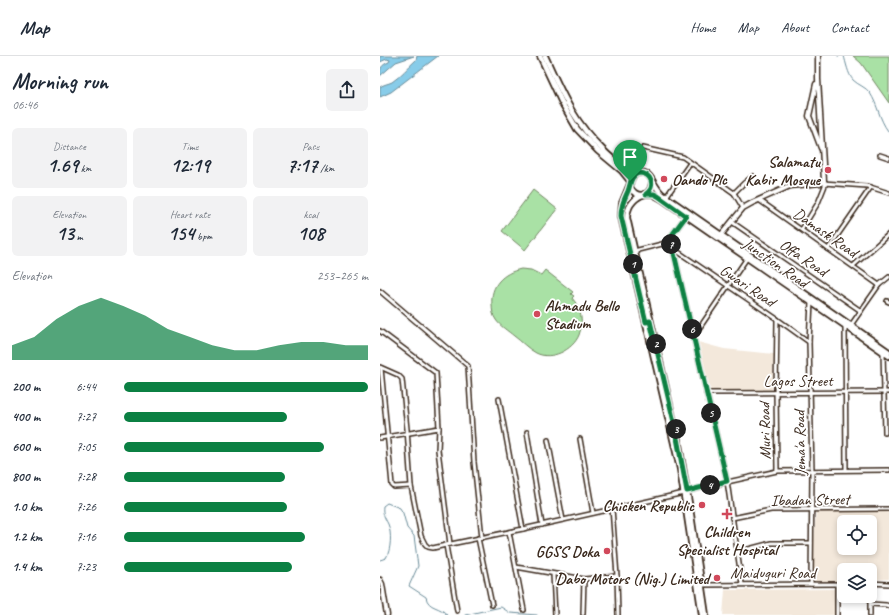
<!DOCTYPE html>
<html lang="en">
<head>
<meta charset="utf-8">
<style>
	:root { --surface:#fff; --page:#f2f2f3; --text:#1f2937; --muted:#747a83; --line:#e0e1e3; --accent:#0b8043 }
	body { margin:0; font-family:Caveat,sans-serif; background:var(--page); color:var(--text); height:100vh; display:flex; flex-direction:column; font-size:15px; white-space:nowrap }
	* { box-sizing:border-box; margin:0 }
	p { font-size:13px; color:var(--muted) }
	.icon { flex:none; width:22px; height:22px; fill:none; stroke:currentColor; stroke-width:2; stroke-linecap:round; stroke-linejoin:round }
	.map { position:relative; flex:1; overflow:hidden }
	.panel { display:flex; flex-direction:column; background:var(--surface); width:380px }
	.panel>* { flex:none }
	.fabs { position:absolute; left:457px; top:459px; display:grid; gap:8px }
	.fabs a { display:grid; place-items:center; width:40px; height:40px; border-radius:6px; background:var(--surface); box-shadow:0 2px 6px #0003; font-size:20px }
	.pin { position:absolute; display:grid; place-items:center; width:34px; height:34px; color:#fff; margin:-41px -17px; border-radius:50% 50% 50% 0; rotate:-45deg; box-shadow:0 0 4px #0007 }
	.pin .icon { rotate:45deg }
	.km { position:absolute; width:20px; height:20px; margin:-10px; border-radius:50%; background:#222; color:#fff; font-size:11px; line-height:20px; text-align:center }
	.round { display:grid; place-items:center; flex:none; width:42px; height:42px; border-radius:6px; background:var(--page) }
	.headline { display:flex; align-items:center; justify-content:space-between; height:68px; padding:0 12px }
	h1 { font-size:22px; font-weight:600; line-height:30px }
	.figures { display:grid; grid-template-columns:repeat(3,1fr); gap:6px; height:68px; padding:4px 12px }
	.figures div { display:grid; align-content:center; border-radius:6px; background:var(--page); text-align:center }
	.figures b { font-size:20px; font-weight:600 }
	.figures small { font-size:11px; font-weight:400 }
	.figures p { font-size:11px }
	.chart { height:112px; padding:8px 12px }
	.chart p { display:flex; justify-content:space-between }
	.chart svg { width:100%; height:72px; margin-top:4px; fill:var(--accent); opacity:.7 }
	ul { padding:0 12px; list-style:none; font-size:13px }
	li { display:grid; grid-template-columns:64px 48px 1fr; align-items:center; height:30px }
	li i { height:10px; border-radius:5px; background:var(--accent) }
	header { display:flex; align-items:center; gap:24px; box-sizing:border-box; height:56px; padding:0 20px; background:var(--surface); border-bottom:1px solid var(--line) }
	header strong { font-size:19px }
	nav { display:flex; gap:22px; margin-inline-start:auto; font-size:14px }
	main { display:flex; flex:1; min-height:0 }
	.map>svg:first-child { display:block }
</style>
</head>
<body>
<header>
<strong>Map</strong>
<nav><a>Home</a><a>Map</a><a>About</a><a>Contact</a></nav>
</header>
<main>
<section class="panel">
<div class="headline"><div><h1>Morning run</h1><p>06:46</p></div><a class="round"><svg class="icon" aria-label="share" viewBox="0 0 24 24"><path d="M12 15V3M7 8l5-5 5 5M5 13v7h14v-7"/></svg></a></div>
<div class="figures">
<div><p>Distance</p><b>1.69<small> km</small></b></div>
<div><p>Time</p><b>12:19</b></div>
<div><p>Pace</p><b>7:17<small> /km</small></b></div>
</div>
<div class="figures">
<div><p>Elevation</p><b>13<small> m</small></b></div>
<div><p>Heart rate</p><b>154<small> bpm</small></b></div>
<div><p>kcal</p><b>108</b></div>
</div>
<div class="chart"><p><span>Elevation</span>253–265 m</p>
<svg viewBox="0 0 160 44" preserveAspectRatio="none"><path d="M0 44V35L10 30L20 19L30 11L40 6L50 11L60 17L70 25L80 30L90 35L100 38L110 38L120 35L130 33L140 33L150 35L160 35V44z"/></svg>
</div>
<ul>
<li><b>200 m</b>6:44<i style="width:100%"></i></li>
<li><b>400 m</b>7:27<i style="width:67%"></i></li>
<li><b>600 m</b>7:05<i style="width:82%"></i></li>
<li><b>800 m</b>7:28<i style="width:66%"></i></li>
<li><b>1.0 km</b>7:26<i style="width:67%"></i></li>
<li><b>1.2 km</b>7:16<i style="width:74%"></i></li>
<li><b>1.4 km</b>7:23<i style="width:69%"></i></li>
</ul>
</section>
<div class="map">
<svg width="509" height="559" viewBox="0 0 509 559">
	<rect width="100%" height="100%" fill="#fff"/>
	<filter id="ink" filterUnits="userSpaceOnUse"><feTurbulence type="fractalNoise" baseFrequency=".025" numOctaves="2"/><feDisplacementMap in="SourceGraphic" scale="8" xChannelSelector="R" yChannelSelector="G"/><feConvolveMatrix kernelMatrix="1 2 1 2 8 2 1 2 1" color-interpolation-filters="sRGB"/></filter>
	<g filter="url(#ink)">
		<g fill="#f3e8db" fill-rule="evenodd">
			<path d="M318 286 344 293 394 298 392 336 330 334Z"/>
			<path d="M436 455 509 456V523L490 524V514H464V525L431 527ZM464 466H490V492H464Z"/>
			<path d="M454 533V559H343L345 534Z"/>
		</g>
		<g fill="#a9e1a5" stroke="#728662">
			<path d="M473 0H509V47L481 7Z"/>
			<path d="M153 134 177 153 145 194 122 175Z"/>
			<path d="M141 213 151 214 161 219 165 214 193 236 191 238 194 240 192 242C201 252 204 266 199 279 193 294 171 305 156 297 148 293 141 285 134 280 128 275 120 270 116 264 113 260 112 254 112 249 110 229 123 217 141 213Z"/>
		</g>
		<g fill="#88cce9" stroke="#698b98">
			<path d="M0 0H34L16 6 0 20C0 11 2 9 9 6L10 4 7 3 0 6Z"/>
			<path d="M37 0H58L11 36 0 41V31C4 28 8 28 12 26 21 20 28 11 36 4Z"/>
		</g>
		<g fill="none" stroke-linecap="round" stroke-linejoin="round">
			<g stroke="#698b98" stroke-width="1">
				<path d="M458 0H459"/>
				<path d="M464 0C466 7 468 18 473 24 478 29 486 31 490 37 498 49 499 63 508 75"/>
				<path d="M0 504 6 502C11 494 12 477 8 468 5 462 2 458 3 450L7 447 20 452 23 457 27 472 34 480 38 510 29 530 46 541C48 553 61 550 67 559"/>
				<path d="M85 559 121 551 130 557 157 559"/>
			</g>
			<defs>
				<g id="street">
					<path d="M263 92 303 101 354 137 363 152"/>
					<path d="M500 99 509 102"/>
					<path d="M443 127 487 130 509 137"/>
					<path d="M354 137 364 127 373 120"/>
					<path d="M286 141 310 107"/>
					<path d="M379 144 499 229"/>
					<path d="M306 160 292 179 290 186 293 193 347 425 362 528"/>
					<path d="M352 166 481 255"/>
					<path d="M422 173 438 147 446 127"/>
					<path d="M294 193 397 263 429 286"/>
					<path d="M448 193 491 131"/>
					<path d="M254 195 290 186"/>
					<path d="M473 210 509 178"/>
					<path d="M0 235 88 310 94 406 102 482"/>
					<path d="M507 245 509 246"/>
					<path d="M431 246 429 286 432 415 431 528"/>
					<path d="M397 263 396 336 397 415"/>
					<path d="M471 269 499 229 509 221"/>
					<path d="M465 270 466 414"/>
					<path d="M0 275 56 317 59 372 58 394 70 488"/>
					<path d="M314 280 367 202"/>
					<path d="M503 296 505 377"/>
					<path d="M0 311 18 319 22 323 27 373 31 430 41 480 45 488 48 491 53 492 66 489 143 473 304 437"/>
					<path d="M1 312 12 429 14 431 31 430"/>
					<path d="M326 337 509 336"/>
					<path d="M119 343 143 473"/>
					<path d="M147 376 162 469"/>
					<path d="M0 382 59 372"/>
					<path d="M200 383 213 457"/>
					<path d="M168 384 183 464"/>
					<path d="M307 435 397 415 509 414"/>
					<path d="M232 452 237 520 238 559"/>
					<path d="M352 462 391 454 509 453"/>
					<path d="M129 476 144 554"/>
					<path d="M98 482 112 549"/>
					<path d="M66 489 77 555"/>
					<path d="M357 496 391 487H431"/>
					<path d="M136 511 204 523 237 520"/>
					<path d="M173 518 175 559"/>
					<path d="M490 527 509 528"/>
					<path d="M322 529 464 528"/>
					<path d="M491 548 506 549 509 550"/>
					<path d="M203 558 204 523"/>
					<path d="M457 559V528"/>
					<path d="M490 559V527"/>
				</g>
				<g id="secondary">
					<path d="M436 28 429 60 441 92"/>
					<path d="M341 179 363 152 372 147 410 130 441 127 444 125 438 23V0"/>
					<path d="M0 524 2 528 7 559"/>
				</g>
				<g id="primary">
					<path d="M160 0 182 47 197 73 218 95 242 115 250 125"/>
					<path d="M165 0C182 37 193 65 223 94 234 105 244 113 259 117"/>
					<path d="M272 126C272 135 264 143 255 137 243 129 255 111 267 118 272 121 275 132 282 138L509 296"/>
					<path d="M250 128 242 147 241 160 300 413 322 559"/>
					<path d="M265 138H273L282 143 509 300"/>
					<path d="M262 139C252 144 247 151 247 162L299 389 311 459 326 559"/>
				</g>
			</defs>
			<use href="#street" stroke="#3b2a1e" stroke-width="6"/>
			<use href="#secondary" stroke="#3b2a1e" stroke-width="7"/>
			<use href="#primary" stroke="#3b2a1e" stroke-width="8"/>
			<use href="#street" stroke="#fff" stroke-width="3"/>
			<use href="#secondary" stroke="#fff" stroke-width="4"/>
			<use href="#primary" stroke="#fff" stroke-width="4.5"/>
		</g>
	</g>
	<g fill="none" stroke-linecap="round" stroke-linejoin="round" filter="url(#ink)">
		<defs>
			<path id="route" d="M259 117C272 117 276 131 266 138H274L278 140 306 160 292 179 290 186 293 193 347 425 307 435 294 366 270 265 266 266 241 160C241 150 244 144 248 135 251 127 250 120 259 117Z"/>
		</defs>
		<use href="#route" stroke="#fff" stroke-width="8"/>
		<use href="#route" stroke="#0b8043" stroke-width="5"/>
	</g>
	<g fill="#d1495b" stroke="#fff" stroke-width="1.5">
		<circle cx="448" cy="114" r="4"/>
		<circle cx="284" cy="123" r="4"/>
		<circle cx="157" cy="258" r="4"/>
		<circle cx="322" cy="449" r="4"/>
		<path d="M345 452h4v4h4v4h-4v4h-4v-4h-4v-4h4z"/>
		<circle cx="227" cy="495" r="4"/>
		<circle cx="337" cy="522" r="4"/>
	</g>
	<g text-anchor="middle" stroke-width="3.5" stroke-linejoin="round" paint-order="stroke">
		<g font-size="16" font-weight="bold" fill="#3b2a1e" stroke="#fff" text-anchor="end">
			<text x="440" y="111">Salamatu<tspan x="440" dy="18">Kabir Mosque</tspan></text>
			<text x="292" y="129" text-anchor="start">Oando Plc</text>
			<text x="165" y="255" text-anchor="start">Ahmadu Bello<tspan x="165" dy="18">Stadium</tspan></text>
			<text x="314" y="455">Chicken Republic</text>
			<text x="347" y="481" text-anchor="middle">Children<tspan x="347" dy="18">Specialist Hospital</tspan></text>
			<text x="219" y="501">GGSS Doka</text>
			<text x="329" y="528">Dabo Motors (Nig.) Limited</text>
		</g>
		<g font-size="16" fill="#3b2a1e" stroke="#fff">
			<text transform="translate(446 176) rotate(35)" y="6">Damask Road</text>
			<text transform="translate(424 201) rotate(34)" y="6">Offa Road</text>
			<text transform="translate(396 206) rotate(35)" y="6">Junction Road</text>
			<text transform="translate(368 229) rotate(34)" y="6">Gwari Road</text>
			<text x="418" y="330">Lagos Street</text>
			<text transform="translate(384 375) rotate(-91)" y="6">Muri Road</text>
			<text transform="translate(419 387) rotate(-91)" y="6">Jema'a Road</text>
			<text transform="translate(430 443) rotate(-1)" y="6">Ibadan Street</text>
			<text x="393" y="522">Maiduguri Road</text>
		</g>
	</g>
</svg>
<div class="fabs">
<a><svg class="icon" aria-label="locate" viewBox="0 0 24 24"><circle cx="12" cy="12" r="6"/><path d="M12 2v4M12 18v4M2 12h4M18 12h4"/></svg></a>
<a><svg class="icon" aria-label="layers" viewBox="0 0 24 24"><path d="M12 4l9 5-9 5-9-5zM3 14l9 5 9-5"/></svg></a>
</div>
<div class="pin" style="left:250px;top:125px;background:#1e9e55"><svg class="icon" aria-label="arrive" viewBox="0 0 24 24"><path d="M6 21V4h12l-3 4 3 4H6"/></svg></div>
<b class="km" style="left:253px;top:208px">1</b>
<b class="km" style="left:276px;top:288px">2</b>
<b class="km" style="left:296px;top:373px">3</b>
<b class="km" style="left:330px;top:429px">4</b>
<b class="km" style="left:331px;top:357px">5</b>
<b class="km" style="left:312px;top:273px">6</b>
<b class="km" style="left:291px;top:188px">7</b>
</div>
</main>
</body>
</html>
